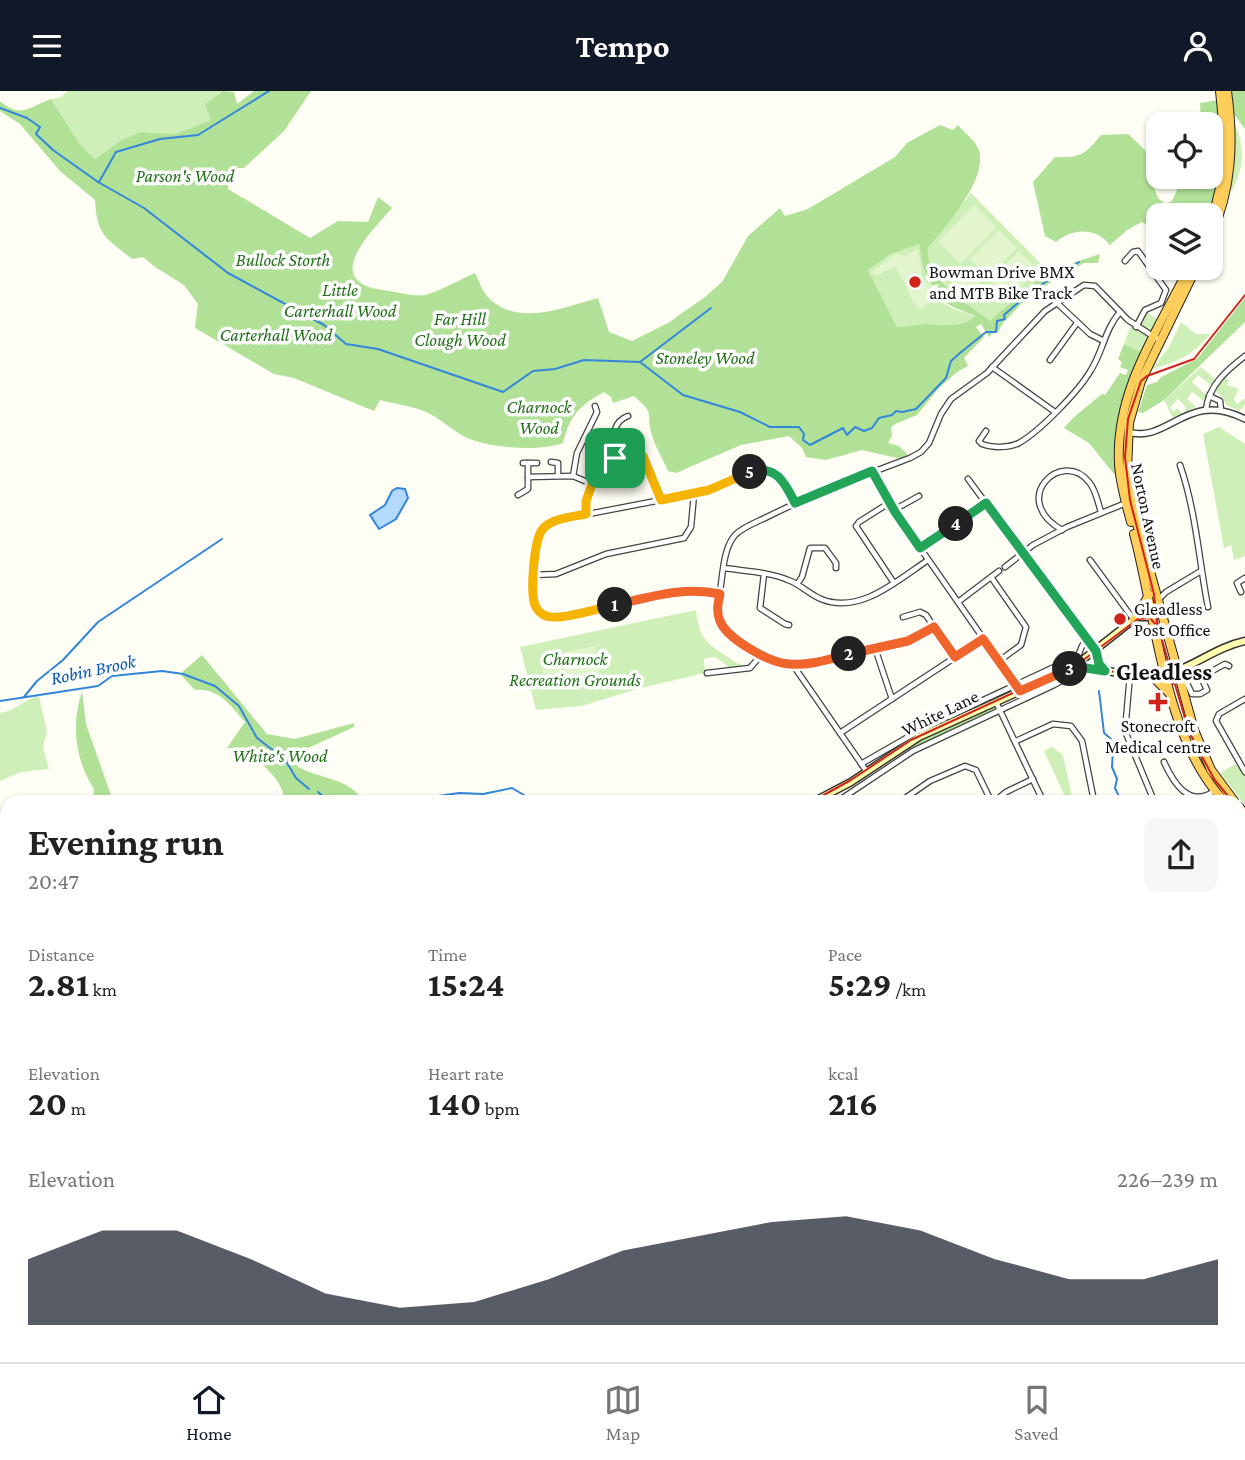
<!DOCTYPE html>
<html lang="en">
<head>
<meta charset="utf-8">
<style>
	:root { --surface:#fff; --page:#f6f6f6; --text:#222; --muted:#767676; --line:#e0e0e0; --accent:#111827 }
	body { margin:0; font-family:"Crimson Pro",serif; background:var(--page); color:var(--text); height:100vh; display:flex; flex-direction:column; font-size:26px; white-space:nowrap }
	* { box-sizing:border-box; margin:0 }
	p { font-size:23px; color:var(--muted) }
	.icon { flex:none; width:38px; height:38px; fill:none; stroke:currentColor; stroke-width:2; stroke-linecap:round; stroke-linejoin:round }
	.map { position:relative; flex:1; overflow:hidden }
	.side { position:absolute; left:0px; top:704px; width:1246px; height:569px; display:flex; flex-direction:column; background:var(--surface); border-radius:21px 21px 0 0; box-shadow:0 2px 5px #0004 }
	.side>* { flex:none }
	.controls { position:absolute; left:1146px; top:21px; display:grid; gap:14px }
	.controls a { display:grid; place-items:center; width:77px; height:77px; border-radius:14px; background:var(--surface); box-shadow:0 2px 5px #0004; font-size:35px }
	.pin { position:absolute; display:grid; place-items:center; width:60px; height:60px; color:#fff; margin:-30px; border-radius:14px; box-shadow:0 4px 10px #0006 }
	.km { position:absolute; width:35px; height:35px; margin:-18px; border-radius:50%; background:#222; color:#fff; font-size:19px; line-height:35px; text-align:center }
	.round { display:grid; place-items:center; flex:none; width:74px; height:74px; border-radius:14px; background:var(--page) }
	.headline { display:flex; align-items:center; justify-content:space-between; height:119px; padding:0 28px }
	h1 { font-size:38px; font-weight:700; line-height:52px }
	.stats { display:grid; grid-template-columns:repeat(3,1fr); gap:10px; height:119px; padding:7px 28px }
	.stats div { display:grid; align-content:center }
	.stats b { font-size:35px; font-weight:700 }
	.stats small { font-size:19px; font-weight:400 }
	.stats p { font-size:19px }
	.chart { height:196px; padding:14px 28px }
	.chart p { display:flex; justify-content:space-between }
	.chart svg { width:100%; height:126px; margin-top:7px; fill:var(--accent); opacity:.7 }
	header { display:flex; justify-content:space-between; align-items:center; height:91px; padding:0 28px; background:var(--accent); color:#fff; font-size:32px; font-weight:700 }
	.menu { display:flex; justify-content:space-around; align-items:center; height:98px; border-top:2px solid var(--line); background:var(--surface); font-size:19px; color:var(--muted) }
	.menu a { display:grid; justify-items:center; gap:4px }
	.menu .on { color:var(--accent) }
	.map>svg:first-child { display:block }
</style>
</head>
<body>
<header><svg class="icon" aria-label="menu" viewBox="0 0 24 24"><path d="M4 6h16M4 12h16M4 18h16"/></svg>Tempo<svg class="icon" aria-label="person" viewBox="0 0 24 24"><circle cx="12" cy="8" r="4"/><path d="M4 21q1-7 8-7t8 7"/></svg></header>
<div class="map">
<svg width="1245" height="1271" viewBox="0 0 1245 1271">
	<rect width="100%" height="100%" fill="#fffef4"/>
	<g fill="#cfefb9">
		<path d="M68 0H223L205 13 212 29 176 43 140 41 120 50 95 68 79 52 51 8 61 6Z"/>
		<path d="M1233 29C1245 54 1245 77 1231 101Z"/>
		<path d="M971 102 1048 180 990 231C970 214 924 185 928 157Z"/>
		<path d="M919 153C923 173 930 206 950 216 958 220 968 222 976 226 962 237 943 233 926 233 917 233 907 236 897 236L868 179 891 163Z"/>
		<path d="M1146 221 1157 228 1141 261 1124 253 1131 235 1136 239Z"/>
		<path d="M1181 231 1196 243H1210C1192 265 1179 270 1152 278L1169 256Z"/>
		<path d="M1201 276 1215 288 1211 294 1198 284 1192 291 1206 304 1204 310 1192 301 1187 308 1196 316 1185 321V315L1178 308 1170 317 1174 321 1177 317 1182 322 1173 327 1164 309Z"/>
		<path d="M1225 285 1229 290 1227 294 1239 298 1234 308 1237 313 1245 307V313L1240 320 1226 314 1222 305 1217 302 1215 297Z"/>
		<path d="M1219 336 1245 353V465L1234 469 1231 454 1224 457 1203 343Z"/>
		<path d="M696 519C699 545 704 551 726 565 733 569 738 574 746 575L733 579 715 566 704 568 705 582 637 598 582 615 536 619 520 556Z"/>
		<path d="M39 605 47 640 43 656 49 678 21 681 0 690V622C16 620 24 608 39 605Z"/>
		<path d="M1052 656 1063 664 1073 710H1067L1044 660Z"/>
		<path d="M1237 672 1245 686V714L1220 682Z"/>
		<path d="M1240 1106V1116H1245V1242L1239 1241Z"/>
		<path d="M7 1121V1265H160L155 1271H0V1126Z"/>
		<path d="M950 1265H1014L1019 1271H957Z"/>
	</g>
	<g fill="#b0e196" fill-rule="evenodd">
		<path d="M223 0 234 1 237 13 254 0H311L284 40 244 77H229L228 98 310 147 338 130 368 131 378 106 392 117C372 140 320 190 382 199 394 200 413 206 425 204 442 199 459 189 475 182 479 190 482 200 488 206 517 237 564 216 598 207L609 241 632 250 668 232 705 206 722 191 748 145 780 117 785 125 808 118 895 66 907 52 940 34 953 39 958 34C964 41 973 48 977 55 993 83 945 136 928 157 924 186 969 214 990 230L1048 180 1100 163 1098 172H1084L1031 203 1003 232 998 241 993 242 989 246 981 233 976 236 984 246 964 267 968 275 957 281 939 297 917 324 895 333 891 337 892 345 888 352 899 355 909 365 901 368 862 359 826 369 806 366 802 357 789 345 741 354 676 382 668 380C663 368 655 356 652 344 645 321 657 325 634 305L613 312 611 306 604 301C579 315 570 324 563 352 540 361 487 357 465 346 452 339 441 328 428 322 413 315 395 313 380 309L374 320 294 287 274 283 195 237 198 213 184 194 155 176 143 166 132 168C106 147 97 145 95 109L60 80 20 33 0 20V10C22 28 29 16 51 8L79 52 95 68 120 50 140 41 176 43 211 29 205 13ZM919 153 923 176 932 195 939 193 936 200C948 217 957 217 975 225 963 238 942 233 926 233 917 233 907 236 897 236L868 179 891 163Z"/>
		<path d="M1231 0H1245V38L1234 23Z"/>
		<path d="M1218 9 1222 49 1218 83 1209 89 1216 100 1209 124H1158V150L1150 136 1142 131 1127 139 1110 154C1096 136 1072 137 1056 151L1045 145 1033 91 1055 66C1080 67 1085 64 1101 44L1128 43 1145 59 1149 68 1148 81 1158 107 1165 113 1172 110 1177 99 1176 86H1211V33H1201L1200 12Z"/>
		<path d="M1245 207V231L1164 309 1143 322 1138 321 1147 294 1157 291 1161 286 1197 268Z"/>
		<path d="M1124 253 1141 261C1125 298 1112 341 1117 382L1114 383 1089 352 1064 337 1074 326 1102 303 1105 304 1120 282 1126 284 1128 279 1120 276 1122 271 1118 268Z"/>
		<path d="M202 564 267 643 295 648 354 632V636L306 658 299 665 298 676C320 688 350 687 363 710H293L284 708C284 687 247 656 227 657L245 631C231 615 218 596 195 599L180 583Z"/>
		<path d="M82 600 86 633 113 710H93L94 698C75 668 71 635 82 600Z"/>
		<path d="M994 616 996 619 905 660 906 658 932 643Z"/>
	</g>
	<g fill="#e2f5cc">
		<path d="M974 114 996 136 961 173 938 151Z"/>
		<path d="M998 139 1017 157 988 186 970 168Z"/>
		<path d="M918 158 922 186 932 198 935 209 920 218C910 209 912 208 907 197 904 189 898 184 896 175L875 185 872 181 896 162 905 165Z"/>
		<path d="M1019 160 1037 178 1009 208 990 190Z"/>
		<path d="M965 174 985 197 970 211 949 188Z"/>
		<path d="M595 555 601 586 546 598 540 566Z"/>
	</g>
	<path fill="#b3d9fc" stroke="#3386db" stroke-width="2" d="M397 397 405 398 408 407 396 428 379 438 370 424 385 414 392 400Z"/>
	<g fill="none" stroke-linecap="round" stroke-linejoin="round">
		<g stroke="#3386db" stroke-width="2">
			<path d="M0 17 27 27 40 36 36 43 53 59 98 91 144 117 228 182 324 234 346 253 378 258 503 301 533 280 555 278 584 269 640 271 683 304 740 321 770 336H799L804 343 803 349 810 354 843 337 847 344 855 336 864 340 872 337 879 327 892 324 896 320 902 321 916 318 946 287 951 270 960 262 986 241H996L997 230 1005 228 1004 224 1034 198 1079 171"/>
			<path d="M99 91 116 61 160 48 198 44 269 0"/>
			<path d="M640 271 711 217"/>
			<path d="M1099 600 1104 642 1111 648 1113 659 1112 676 1117 688 1115 697 1121 710"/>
			<path d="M24 606 37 590 63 569 98 531 222 448"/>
			<path d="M0 610 98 595 112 585 162 580 183 583 215 595 239 615 257 647 274 660H280L296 687 309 698"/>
			<path d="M318 701 328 710"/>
			<path d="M404 710 459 702 483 703 512 697 534 710"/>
			<path d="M620 710H622"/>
			<path d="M1142 1271 1144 1265"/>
		</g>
		<defs>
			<g id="minor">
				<path d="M1125 170 1133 161 1138 160 1166 199 1161 212 1145 219 1136 236"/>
				<path d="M1056 211 1090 243 1104 250"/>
				<path d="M1050 269 1077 232"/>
				<path d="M992 276 1055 321"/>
				<path d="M1209 305 1220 310 1221 319"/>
				<path d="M1206 318C1209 294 1227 279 1245 265"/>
				<path d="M986 340 979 350 982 353C992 357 1009 357 1019 352 1040 340 1079 300 1091 279 1103 260 1105 238 1120 221"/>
				<path d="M615 367C612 352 611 331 628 325"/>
				<path d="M551 371 558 372V384"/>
				<path d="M523 372H537"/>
				<path d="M1180 374C1196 420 1199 470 1208 516"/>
				<path d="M872 381 895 421 1020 600"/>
				<path d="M573 385 577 362 597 321 595 315"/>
				<path d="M528 386 573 385 592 393"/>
				<path d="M968 388 1095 559"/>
				<path d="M518 404 528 398V372"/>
				<path d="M889 412 859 431 856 435 894 492"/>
				<path d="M894 419 919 405"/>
				<path d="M586 423V410L600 372C609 367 630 359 639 363 648 366 659 400 661 409"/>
				<path d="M1062 439C1008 408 1062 357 1089 391 1096 399 1098 412 1101 421"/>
				<path d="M920 457 986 412"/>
				<path d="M1090 469 1134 529"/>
				<path d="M1005 476 1033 454 1067 436 1126 412"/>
				<path d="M724 477C745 480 769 481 788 489 800 493 809 503 821 508 860 524 898 489 928 469"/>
				<path d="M764 483 760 517 785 533 789 534"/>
				<path d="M534 484 556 483 606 463 684 447 691 436 694 403"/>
				<path d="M991 486 1026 536 1021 554 999 570"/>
				<path d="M797 493 802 486 810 457H825L836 472V477"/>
				<path d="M1241 501 1237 492 1245 487"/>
				<path d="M720 503 703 499H688L555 526C547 525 540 524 536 516 530 505 534 455 540 443 543 436 549 432 557 429L703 401 750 381 762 378 772 381 782 388 795 412"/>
				<path d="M1159 508 1166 501 1201 480"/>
				<path d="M958 511 999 480"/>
				<path d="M903 526 920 521 926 524 934 536"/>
				<path d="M875 557 892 608"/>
				<path d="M955 567 934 536C907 552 812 578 781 572 767 569 756 561 744 553 720 536 715 530 720 500 723 483 723 458 735 444 743 436 757 431 767 426 813 403 862 385 910 367L921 361 929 352 941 323 951 308 987 282 1045 220 1084 194 1095 195 1128 229 1159 249"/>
				<path d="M793 574 867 681"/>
				<path d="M1186 577 1185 588 1192 603H1200L1207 599 1201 586 1225 573 1229 575"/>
				<path d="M707 582 750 577 761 564"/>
				<path d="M1130 584 1125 640 1154 710"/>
				<path d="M1245 608 1219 623 1216 630 1245 681"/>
				<path d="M996 611 1043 710"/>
				<path d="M964 618 1078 565 1082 555 1087 548"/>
				<path d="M840 642 983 548"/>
				<path d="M1016 650 1053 633 1071 635 1082 650 1094 710"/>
				<path d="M1164 671C1173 691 1189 718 1214 700"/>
				<path d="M861 673 922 638"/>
				<path d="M838 710 913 660 1054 594 1065 588 1070 578"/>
				<path d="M901 710 930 690 965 675 976 679 991 710"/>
				<path d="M995 710 1006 701 1033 688"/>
				<path d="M1239 777 1245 783"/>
				<path d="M1239 803 1245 807"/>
				<path d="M1239 847 1245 842"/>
				<path d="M1239 878 1245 875"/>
				<path d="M1239 927 1245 924"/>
				<path d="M1239 1018 1245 1019"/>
				<path d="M1242 1110H1245"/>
				<path d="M259 1265 267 1271"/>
				<path d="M384 1265 394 1271"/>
				<path d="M438 1265 441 1271"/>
				<path d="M499 1265 500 1271"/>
				<path d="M874 1265 877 1271"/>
				<path d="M1094 1265 1095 1271"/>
				<path d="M1189 1265 1190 1271"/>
				<path d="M1232 1265 1233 1271"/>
				<path d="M211 1271 217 1265"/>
				<path d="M314 1271 317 1266"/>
				<path d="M363 1271 366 1265"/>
				<path d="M596 1271 601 1265"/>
				<path d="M670 1271 675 1266 773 1267 776 1271"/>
			</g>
			<g id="tertiary">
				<path d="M1128 341C1169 353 1187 298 1245 328"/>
				<path d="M826 1265 829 1271"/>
				<path d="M197 1271 203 1265"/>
			</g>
			<g id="secondary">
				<path d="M1096 560 1099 573 1105 580"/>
				<path d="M1071 578 1079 576C1112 579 1143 591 1176 580 1200 571 1218 556 1245 550"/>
				<path d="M815 710 851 691 919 646 1047 588 1081 570 1137 526H1152"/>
				<path d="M0 967 7 963"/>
			</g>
			<g id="trunk">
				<path d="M1211 129C1227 87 1225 44 1220 0"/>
				<path d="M1211 145C1232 97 1234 51 1227 0"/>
				<path d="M1196 177 1141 290 1129 332 1127 379 1135 426 1194 639 1211 679 1234 710"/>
				<path d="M1131 431C1126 412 1120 392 1119 373 1115 300 1158 239 1189 177"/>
				<path d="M1134 443C1156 525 1164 647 1224 710"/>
				<path d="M1134 529 1149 504"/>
				<path d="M1152 585 1168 601"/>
				<path d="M1239 716 1245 723"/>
				<path d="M1239 727 1245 734"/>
			</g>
		</defs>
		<use href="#minor" stroke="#444" stroke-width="7"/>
		<use href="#tertiary" stroke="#444" stroke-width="8"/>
		<use href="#secondary" stroke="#333" stroke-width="9"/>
		<use href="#trunk" stroke="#222" stroke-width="10"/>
		<use href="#minor" stroke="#fff" stroke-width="4.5"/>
		<use href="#tertiary" stroke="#fff" stroke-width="5"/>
		<use href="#secondary" stroke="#fffeaf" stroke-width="6"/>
		<use href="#trunk" stroke="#ffce5b" stroke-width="8"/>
		<g stroke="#d12319" stroke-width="2">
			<path d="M1072 578 1079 576 1130 583 1163 584 1174 593"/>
			<path d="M813 710 851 689 911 649 1082 570 1138 528 1150 527 1158 536"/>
			<path d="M1232 710 1214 688 1189 641 1157 532 1154 503 1130 409 1125 366 1128 328 1141 290 1147 285 1194 268 1245 204"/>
			<path d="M1239 725 1245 732"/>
			<path d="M196 1271 201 1265"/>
		</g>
	</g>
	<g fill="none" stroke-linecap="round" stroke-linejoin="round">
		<defs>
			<path id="split-1" d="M615 367 603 370 599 374 586 410V423C572 426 551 427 542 439 534 450 530 501 535 514 537 519 541 523 546 525 560 530 599 517 615 514"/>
			<path id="split-2" d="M615 514C650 506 684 495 720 503 718 512 716 521 720 530 727 548 770 572 789 573 809 575 830 568 849 563"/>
			<path id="split-3" d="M849 563 908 550 934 536 955 566 983 548 1020 600 1070 578"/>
			<path id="split-4" d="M956 433 986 412 1096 560 1099 573 1105 580 1079 576 1070 578"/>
			<path id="split-5" d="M750 381C776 373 785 392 795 412L872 380 895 421 920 457 956 433"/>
			<path id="split-6" d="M615 367 634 362 643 365 661 409 709 399 750 381"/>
		</defs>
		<use href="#split-1" stroke="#fff" stroke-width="14"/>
		<use href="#split-2" stroke="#fff" stroke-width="14"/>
		<use href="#split-3" stroke="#fff" stroke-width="14"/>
		<use href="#split-4" stroke="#fff" stroke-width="14"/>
		<use href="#split-5" stroke="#fff" stroke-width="14"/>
		<use href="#split-6" stroke="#fff" stroke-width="14"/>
		<use href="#split-1" stroke="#f5b400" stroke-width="9"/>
		<use href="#split-2" stroke="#f0652b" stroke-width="9"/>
		<use href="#split-3" stroke="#f0652b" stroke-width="9"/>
		<use href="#split-4" stroke="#22a559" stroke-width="9"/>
		<use href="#split-5" stroke="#22a559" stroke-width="9"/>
		<use href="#split-6" stroke="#f5b400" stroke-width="9"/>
	</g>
	<g fill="#d12319" stroke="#fff" stroke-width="2.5">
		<circle cx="915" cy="191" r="7"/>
		<circle cx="1120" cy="528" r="7"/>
		<path d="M1154.5 600.5h7v7h7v7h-7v7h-7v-7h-7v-7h7z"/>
	</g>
	<g text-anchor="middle" stroke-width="7" stroke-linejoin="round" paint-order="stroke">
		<g font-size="18" font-style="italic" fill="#227119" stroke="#fff">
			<text x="185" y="91">Parson's Wood</text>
			<text x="283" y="175">Bullock Storth</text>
			<text x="340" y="205">Little<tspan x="340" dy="21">Carterhall Wood</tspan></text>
			<text x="460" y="234">Far Hill<tspan x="460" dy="21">Clough Wood</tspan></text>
			<text x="276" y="250">Carterhall Wood</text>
			<text x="705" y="273">Stoneley Wood</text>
			<text x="539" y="322">Charnock<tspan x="539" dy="21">Wood</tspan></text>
			<text x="575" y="574">Charnock<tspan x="575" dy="21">Recreation Grounds</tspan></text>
			<text x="280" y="671">White's Wood</text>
		</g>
		<g font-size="18" fill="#111" stroke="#fff" text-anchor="start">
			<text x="929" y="187">Bowman Drive BMX<tspan x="929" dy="21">and MTB Bike Track</tspan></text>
			<text x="1134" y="524">Gleadless<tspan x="1134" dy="21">Post Office</tspan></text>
			<text x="1158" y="641" text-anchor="middle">Stonecroft<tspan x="1158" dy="21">Medical centre</tspan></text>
		</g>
		<g font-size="18" fill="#111" stroke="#fff">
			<text transform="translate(1148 425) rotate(78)" y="6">Norton Avenue</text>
			<text transform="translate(940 622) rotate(-26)" y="6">White Lane</text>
		</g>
		<g font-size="19" font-style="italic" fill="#0b58b1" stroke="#fff">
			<text transform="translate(93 578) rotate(-12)" y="7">Robin Brook</text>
		</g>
		<g font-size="24" font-weight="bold" fill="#111" stroke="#fff">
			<text x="1164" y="589">Gleadless</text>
		</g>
	</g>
</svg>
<div class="controls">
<a><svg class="icon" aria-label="locate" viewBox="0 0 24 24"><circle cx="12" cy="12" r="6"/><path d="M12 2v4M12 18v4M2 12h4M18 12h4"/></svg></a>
<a><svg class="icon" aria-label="layers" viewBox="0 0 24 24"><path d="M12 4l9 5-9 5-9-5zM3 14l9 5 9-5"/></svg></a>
</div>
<div class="pin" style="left:615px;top:367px;background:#1e9e55"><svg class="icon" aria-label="arrive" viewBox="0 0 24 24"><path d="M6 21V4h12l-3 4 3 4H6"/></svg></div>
<b class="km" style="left:615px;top:514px">1</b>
<b class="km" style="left:849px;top:563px">2</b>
<b class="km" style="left:1070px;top:578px">3</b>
<b class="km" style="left:956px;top:433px">4</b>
<b class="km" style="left:750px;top:381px">5</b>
<section class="side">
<div class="headline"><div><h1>Evening run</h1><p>20:47</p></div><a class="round"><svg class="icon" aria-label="share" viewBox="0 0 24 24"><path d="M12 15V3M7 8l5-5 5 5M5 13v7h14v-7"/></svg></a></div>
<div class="stats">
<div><p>Distance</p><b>2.81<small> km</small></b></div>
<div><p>Time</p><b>15:24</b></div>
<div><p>Pace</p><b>5:29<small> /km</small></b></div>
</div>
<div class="stats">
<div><p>Elevation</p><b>20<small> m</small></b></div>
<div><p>Heart rate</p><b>140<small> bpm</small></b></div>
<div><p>kcal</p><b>216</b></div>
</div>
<div class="chart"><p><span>Elevation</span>226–239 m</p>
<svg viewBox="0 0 160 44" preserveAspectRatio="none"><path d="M0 44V21L10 11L20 11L30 21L40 33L50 38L60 36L70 28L80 18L90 13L100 8L110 6L120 11L130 21L140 28L150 28L160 21V44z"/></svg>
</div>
</section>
</div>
<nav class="menu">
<a class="on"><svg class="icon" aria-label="home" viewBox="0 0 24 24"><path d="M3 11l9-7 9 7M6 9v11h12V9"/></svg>Home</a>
<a><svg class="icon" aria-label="map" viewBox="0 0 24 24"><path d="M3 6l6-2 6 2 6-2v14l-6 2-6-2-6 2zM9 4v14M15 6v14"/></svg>Map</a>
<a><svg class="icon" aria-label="saved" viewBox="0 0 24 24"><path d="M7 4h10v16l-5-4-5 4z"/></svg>Saved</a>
</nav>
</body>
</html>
